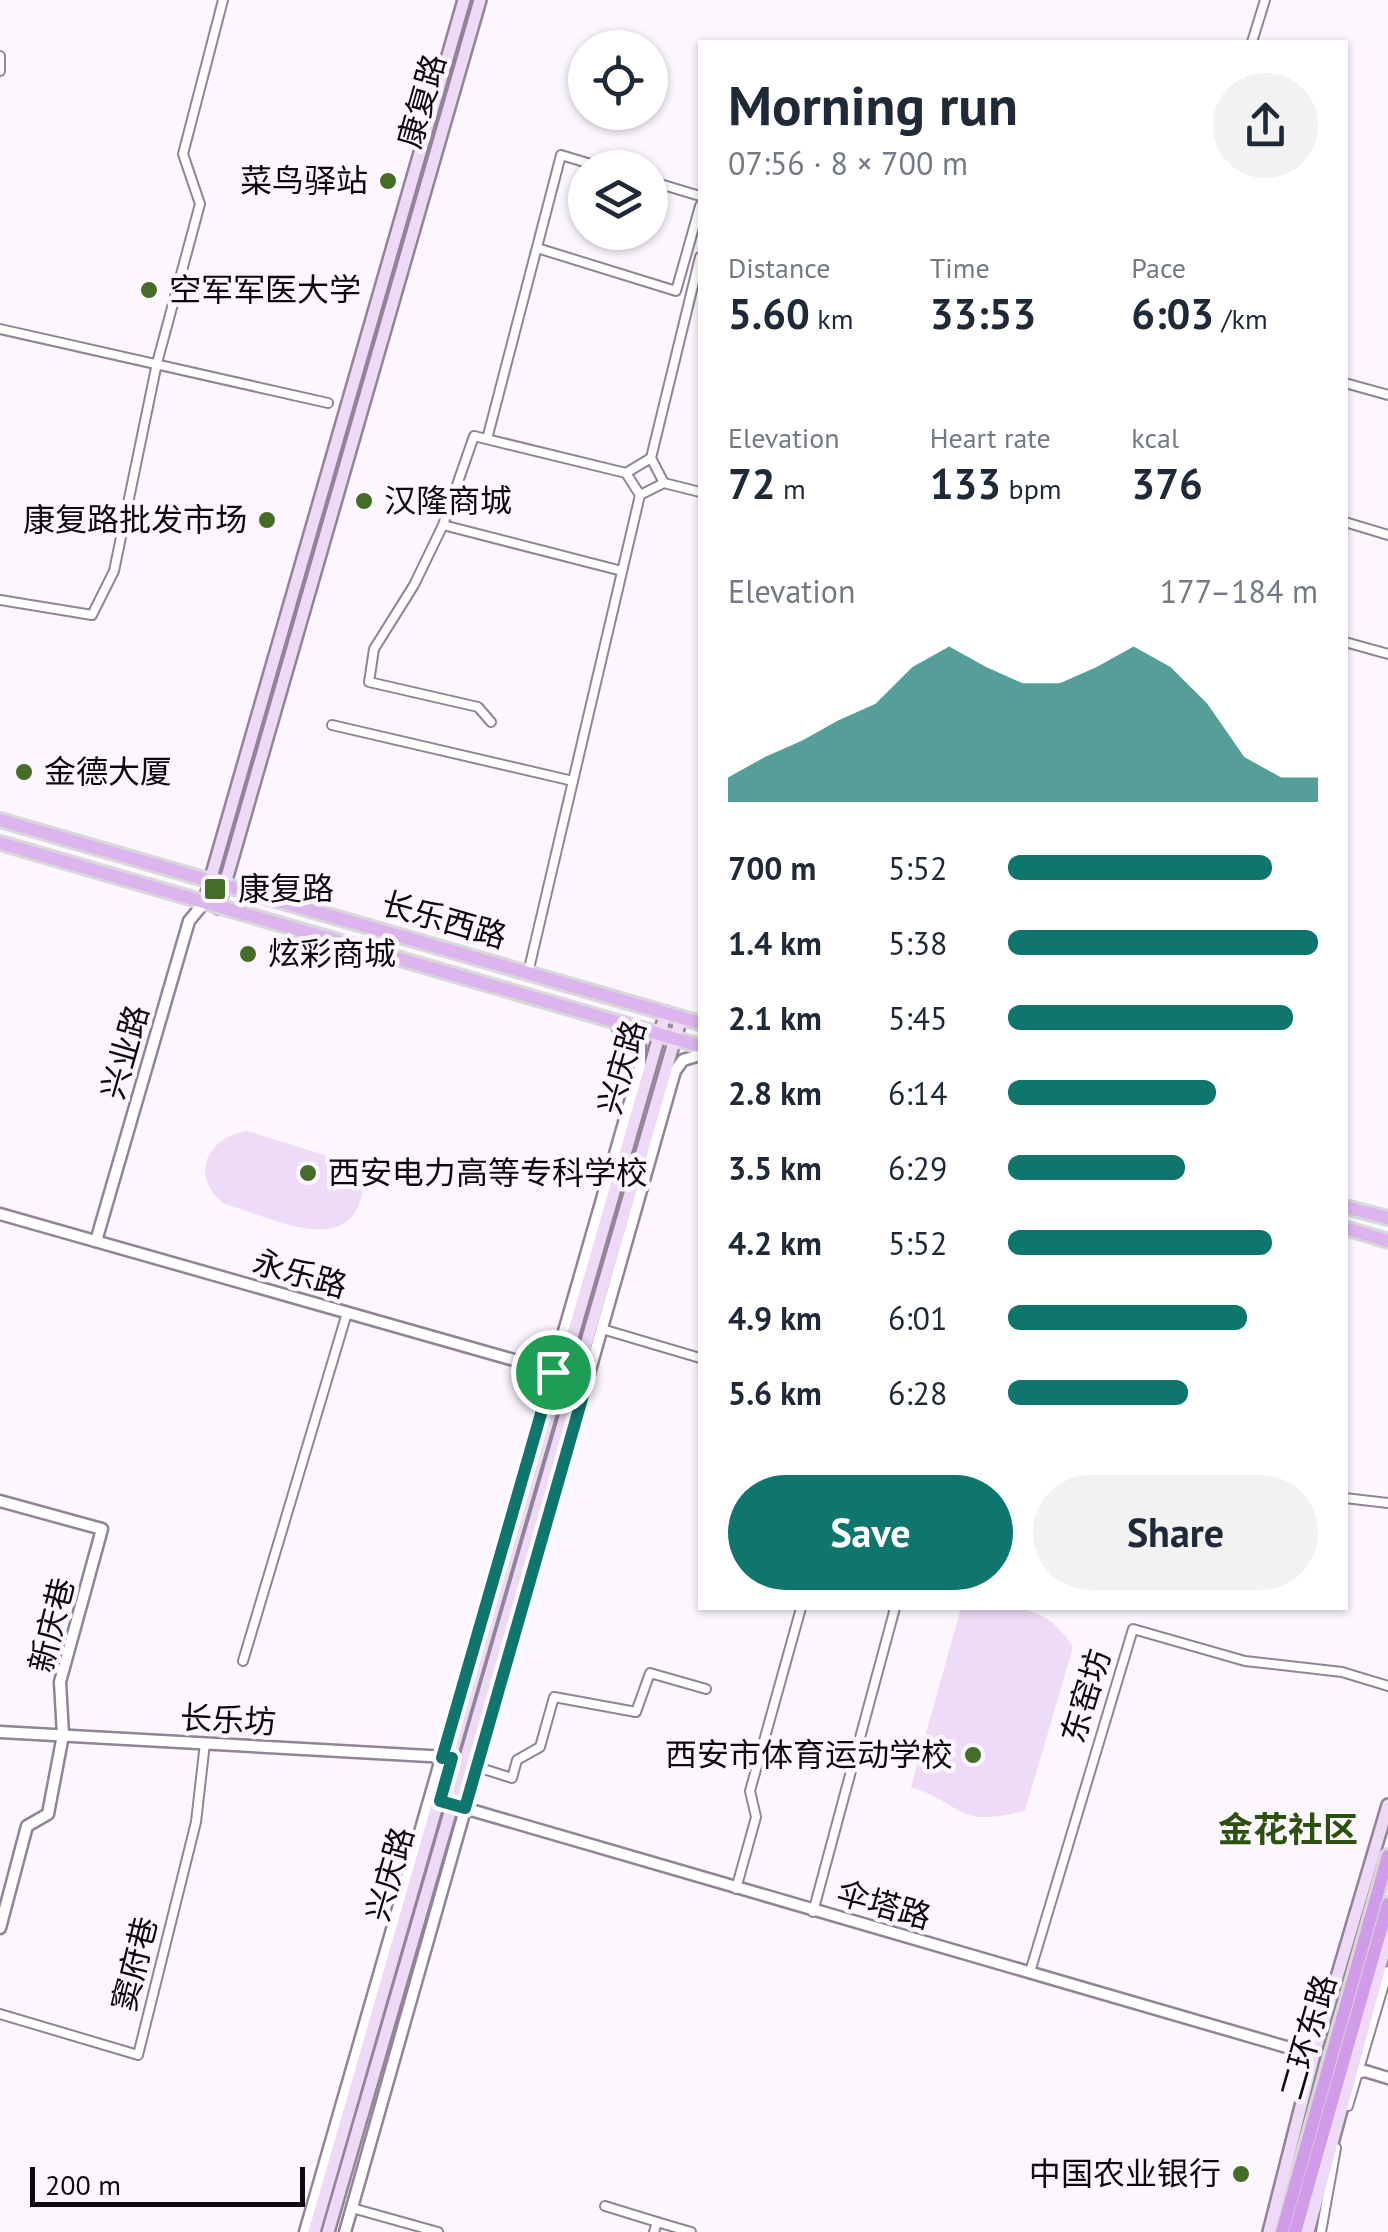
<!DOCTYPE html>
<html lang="en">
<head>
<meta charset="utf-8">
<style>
	:root { --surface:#fff; --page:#f2f2f3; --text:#1f2937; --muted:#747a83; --accent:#0f766e }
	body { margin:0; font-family:"PT Sans","Noto Sans SC",sans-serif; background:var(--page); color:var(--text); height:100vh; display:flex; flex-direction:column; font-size:38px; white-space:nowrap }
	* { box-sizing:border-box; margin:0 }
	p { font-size:32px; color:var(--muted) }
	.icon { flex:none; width:55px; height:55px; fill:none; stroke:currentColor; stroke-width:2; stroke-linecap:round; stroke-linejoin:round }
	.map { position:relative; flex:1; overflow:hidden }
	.side { position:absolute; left:698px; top:40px; width:650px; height:1570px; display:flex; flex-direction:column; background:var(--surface); border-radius:0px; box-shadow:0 2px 8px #0004 }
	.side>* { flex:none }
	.tools { position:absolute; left:568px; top:30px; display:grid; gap:20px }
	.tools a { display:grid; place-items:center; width:100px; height:100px; border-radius:50%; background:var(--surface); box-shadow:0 2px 8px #0004; font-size:50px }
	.scale { position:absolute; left:30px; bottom:25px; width:275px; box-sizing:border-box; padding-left:10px; border:5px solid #0e0910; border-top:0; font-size:28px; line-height:35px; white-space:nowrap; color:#0e0910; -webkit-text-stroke:8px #fcf7ff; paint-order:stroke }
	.pin { position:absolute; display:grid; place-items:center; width:85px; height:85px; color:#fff; margin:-42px; border:5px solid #fff; border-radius:50%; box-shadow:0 2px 10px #0007 }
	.round { display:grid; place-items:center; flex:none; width:105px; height:105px; border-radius:52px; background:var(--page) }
	.headline { display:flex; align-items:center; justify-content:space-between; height:170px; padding:0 30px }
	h1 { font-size:55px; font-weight:800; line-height:75px }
	.figures { display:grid; grid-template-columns:repeat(3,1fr); gap:15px; height:170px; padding:10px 30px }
	.figures div { display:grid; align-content:center }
	.figures b { font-size:42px; font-weight:800 }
	.figures small { font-size:28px; font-weight:400 }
	.figures p { font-size:28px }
	.chart { height:280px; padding:20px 30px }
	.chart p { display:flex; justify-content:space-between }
	.chart svg { width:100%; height:180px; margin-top:10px; fill:var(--accent); opacity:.7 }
	.button { display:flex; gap:20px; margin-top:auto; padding:20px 30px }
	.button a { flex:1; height:115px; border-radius:60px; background:var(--accent); color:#fff; font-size:40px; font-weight:800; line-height:115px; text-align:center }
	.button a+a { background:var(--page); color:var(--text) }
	ul { padding:0 30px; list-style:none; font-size:32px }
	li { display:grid; grid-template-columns:160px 120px 1fr; align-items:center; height:75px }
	li i { height:25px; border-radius:12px; background:var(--accent) }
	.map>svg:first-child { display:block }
</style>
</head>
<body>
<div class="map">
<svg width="1388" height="2232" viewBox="0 0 1388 2232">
	<rect width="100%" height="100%" fill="#fcf7ff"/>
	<g fill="#eddbf7">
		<path d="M247 1131 341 1160 363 1187C355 1262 270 1217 225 1204 188 1177 207 1137 247 1131Z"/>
		<path d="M961 1608C1011 1607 1043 1600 1073 1647L1025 1811C954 1828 968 1806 911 1787Z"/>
	</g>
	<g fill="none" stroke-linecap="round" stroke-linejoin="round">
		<defs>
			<g id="minor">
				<path d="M1252 42 1265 0"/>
				<path d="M0 56V71"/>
				<path d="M650 181 700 196"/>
				<path d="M537 248 676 291 700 206"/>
				<path d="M0 329 328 403"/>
				<path d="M1345 383 1388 395"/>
				<path d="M487 439 561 155 604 168"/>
				<path d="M651 458 700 257"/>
				<path d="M664 483 700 492"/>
				<path d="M1345 522 1388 535"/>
				<path d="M443 525 474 436 626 473"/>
				<path d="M0 600 92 615 114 571 157 363 200 204 183 154 223 0"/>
				<path d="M1345 642 1388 654"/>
				<path d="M491 722 478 707 369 682 374 649 414 585 443 525 622 571"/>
				<path d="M332 725 573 781"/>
				<path d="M528 973 640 495 626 473 651 458 664 483 640 495"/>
				<path d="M602 1329 700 1358"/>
				<path d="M1345 1498 1388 1503"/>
				<path d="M243 1661 347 1313"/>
				<path d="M477 1767 512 1778 517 1760 540 1747 554 1697 636 1712 650 1673 706 1689"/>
				<path d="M736 1889 756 1817 750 1791 801 1608"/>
				<path d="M813 1912 895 1608"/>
				<path d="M1030 1972 1133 1629 1245 1661 1342 1672 1388 1686"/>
				<path d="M0 2014 138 2055 196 1822 205 1743"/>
				<path d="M1348 2106 1388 1971"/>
				<path d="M605 2206 657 2222"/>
				<path d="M352 2208 438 2232"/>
				<path d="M654 2232 657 2222 691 2232"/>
				<path d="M1321 2232 1336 2148"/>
			</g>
			<g id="tertiary">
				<path d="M0 1214 581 1379"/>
				<path d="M96 1241 189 921 203 904 210 881"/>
				<path d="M0 1501 102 1529 60 1682 63 1735 48 1814 27 1826 0 1928"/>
				<path d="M0 1732 447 1757"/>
				<path d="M440 1801 1314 2055"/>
				<path d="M1350 2074 1365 2071 1388 2078"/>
				<path d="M305 2232 640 1067V1045L618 1028"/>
				<path d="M345 2232 675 1071 683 1060 700 1055"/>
			</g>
			<g id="secondary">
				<path d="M210 881 464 0"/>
				<path d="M218 908 480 0"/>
				<path d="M314 2232 666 1012"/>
				<path d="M328 2232 681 1018"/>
				<path d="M1269 2232 1314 2055 1388 1805"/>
				<path d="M1308 2232 1388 1937"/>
			</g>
			<g id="primary">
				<path d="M0 820 700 1023"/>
				<path d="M0 843 700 1046"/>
				<path d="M1345 1207 1388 1218"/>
				<path d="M1345 1228 1388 1241"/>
			</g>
			<g id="trunk">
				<path d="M1282 2232 1388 1856"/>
				<path d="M1295 2232 1388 1904"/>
			</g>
		</defs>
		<use href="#minor" stroke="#908496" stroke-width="12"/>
		<use href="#tertiary" stroke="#908496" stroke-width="15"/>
		<use href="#secondary" stroke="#908496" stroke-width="16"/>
		<use href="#primary" stroke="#d8d8d9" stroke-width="18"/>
		<use href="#trunk" stroke="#d8d8d9" stroke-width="18"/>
		<use href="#minor" stroke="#fff" stroke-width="8"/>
		<use href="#tertiary" stroke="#fff" stroke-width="10"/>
		<use href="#secondary" stroke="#eedaf7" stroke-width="11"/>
		<use href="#primary" stroke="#dcb5ef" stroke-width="12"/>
		<use href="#trunk" stroke="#d09cea" stroke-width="12"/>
	</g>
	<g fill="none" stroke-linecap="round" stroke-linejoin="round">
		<defs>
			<path id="route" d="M553 1372 587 1381 465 1808 440 1801 452 1758H442Z"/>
		</defs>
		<use href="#route" stroke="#fff" stroke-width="20"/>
		<use href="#route" stroke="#0f766e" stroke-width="12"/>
	</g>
	<g fill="#456d29" stroke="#fcf7ff" stroke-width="4">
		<circle cx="388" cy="181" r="10"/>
		<circle cx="149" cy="290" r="10"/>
		<circle cx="364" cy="501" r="10"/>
		<circle cx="267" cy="520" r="10"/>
		<circle cx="24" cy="772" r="10"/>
		<rect x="203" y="877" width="24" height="24" rx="5"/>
		<circle cx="248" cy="954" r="10"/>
		<circle cx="308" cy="1173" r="10"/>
		<circle cx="973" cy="1755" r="10"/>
		<circle cx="1241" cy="2174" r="10"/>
	</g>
	<g text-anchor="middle" stroke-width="9" stroke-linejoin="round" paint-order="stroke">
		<g font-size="32" fill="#0e0910" stroke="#fcf7ff">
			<text transform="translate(422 101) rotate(-74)" y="11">康复路</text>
			<text transform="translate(444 920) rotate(16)" y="11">长乐西路</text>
			<text transform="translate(125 1052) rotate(-74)" y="11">兴业路</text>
			<text transform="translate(622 1067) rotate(-74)" y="11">兴庆路</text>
			<text transform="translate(300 1274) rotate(16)" y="11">永乐路</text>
			<text transform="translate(52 1625) rotate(-76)" y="11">新庆巷</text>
			<text transform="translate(1086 1696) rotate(-73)" y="11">东窑坊</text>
			<text transform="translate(228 1720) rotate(3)" y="11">长乐坊</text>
			<text transform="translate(390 1874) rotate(-74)" y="11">兴庆路</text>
			<text transform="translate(884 1905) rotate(16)" y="11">伞塔路</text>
			<text transform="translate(135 1964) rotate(-76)" y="11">窦府巷</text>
			<text transform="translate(1308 2037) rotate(-74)" y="11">二环东路</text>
		</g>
		<g font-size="32" fill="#0e0910" stroke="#fcf7ff" text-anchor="start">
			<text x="368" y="192" text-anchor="end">菜鸟驿站</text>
			<text x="169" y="301">空军军医大学</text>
			<text x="384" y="512">汉隆商城</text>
			<text x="247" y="531" text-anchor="end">康复路批发市场</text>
			<text x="44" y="783">金德大厦</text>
			<text x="238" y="900">康复路</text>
			<text x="268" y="965">炫彩商城</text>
			<text x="328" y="1184">西安电力高等专科学校</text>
			<text x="953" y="1766" text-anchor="end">西安市体育运动学校</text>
			<text x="1221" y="2185" text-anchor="end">中国农业银行</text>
		</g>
		<g font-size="35" font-weight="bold" fill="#2d5010" stroke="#fcf7ff">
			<text x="1288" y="1842">金花社区</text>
		</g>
	</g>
</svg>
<div class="tools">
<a><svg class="icon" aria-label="locate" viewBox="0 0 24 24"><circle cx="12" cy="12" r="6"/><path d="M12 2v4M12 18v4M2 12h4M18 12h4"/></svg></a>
<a><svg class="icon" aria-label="layers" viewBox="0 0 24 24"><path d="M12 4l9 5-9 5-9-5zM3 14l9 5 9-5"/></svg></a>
</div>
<div class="scale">200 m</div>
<div class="pin" style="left:553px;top:1372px;background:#1e9e55"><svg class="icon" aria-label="arrive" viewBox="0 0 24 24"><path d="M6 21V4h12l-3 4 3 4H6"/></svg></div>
<section class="side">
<div class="headline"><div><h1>Morning run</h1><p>07:56 · 8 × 700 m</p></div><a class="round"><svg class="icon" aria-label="share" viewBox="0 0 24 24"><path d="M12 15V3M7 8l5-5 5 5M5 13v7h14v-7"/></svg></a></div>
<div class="figures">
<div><p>Distance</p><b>5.60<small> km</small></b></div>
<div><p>Time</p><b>33:53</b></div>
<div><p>Pace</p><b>6:03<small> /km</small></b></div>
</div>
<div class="figures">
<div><p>Elevation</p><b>72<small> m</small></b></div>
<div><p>Heart rate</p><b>133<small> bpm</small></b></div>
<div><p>kcal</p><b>376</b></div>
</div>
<div class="chart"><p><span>Elevation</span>177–184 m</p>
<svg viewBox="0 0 160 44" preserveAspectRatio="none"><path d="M0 44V38L10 33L20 29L30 24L40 20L50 11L60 6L70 11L80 15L90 15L100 11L110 6L120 11L130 20L140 33L150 38L160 38V44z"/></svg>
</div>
<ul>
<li><b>700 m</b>5:52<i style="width:85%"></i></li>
<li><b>1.4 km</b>5:38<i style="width:100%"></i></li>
<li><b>2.1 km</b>5:45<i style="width:92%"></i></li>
<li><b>2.8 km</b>6:14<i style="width:67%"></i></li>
<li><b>3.5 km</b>6:29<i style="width:57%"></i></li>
<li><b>4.2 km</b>5:52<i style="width:85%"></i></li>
<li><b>4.9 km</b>6:01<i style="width:77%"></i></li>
<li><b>5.6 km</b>6:28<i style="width:58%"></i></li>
</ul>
<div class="button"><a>Save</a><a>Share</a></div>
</section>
</div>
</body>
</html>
